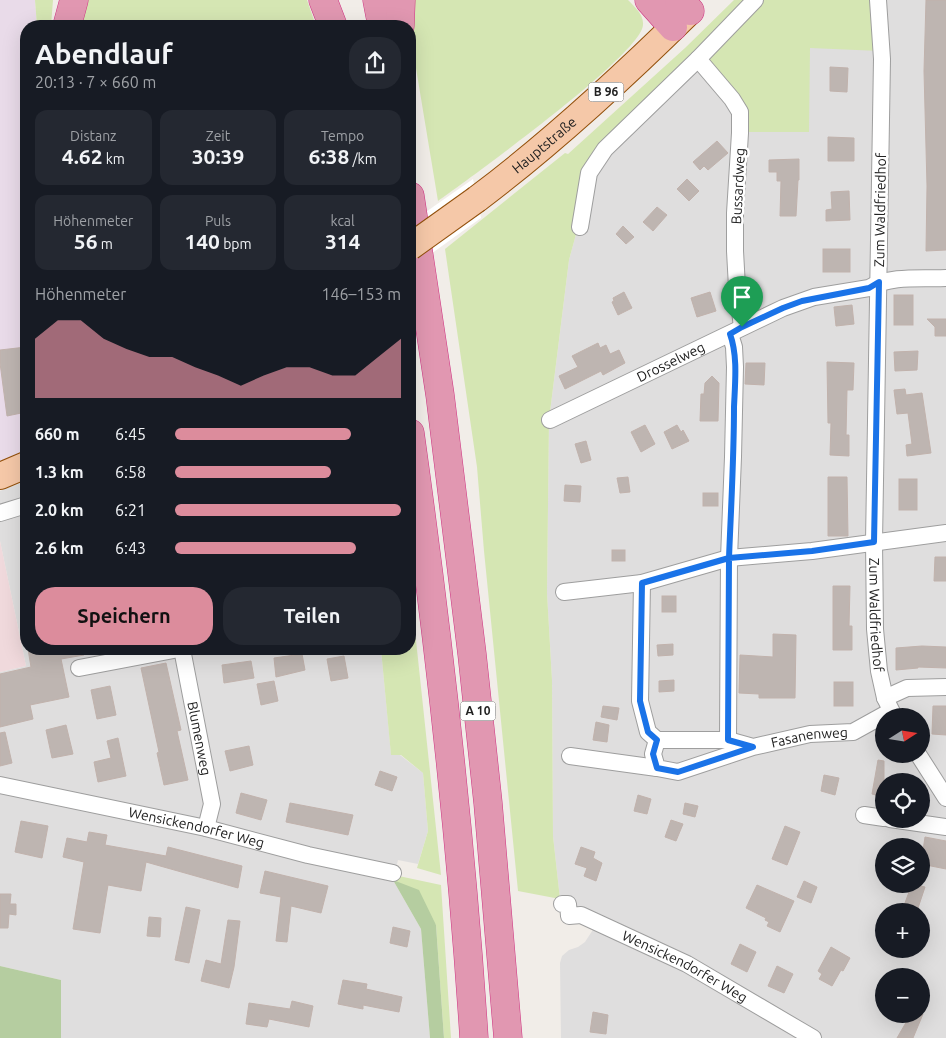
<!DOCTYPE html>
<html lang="de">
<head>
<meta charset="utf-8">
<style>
	:root { --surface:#171b24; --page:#242831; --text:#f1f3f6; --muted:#9ea1a6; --accent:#dc8c9c }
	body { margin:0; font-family:Ubuntu,sans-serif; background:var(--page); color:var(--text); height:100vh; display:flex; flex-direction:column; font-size:19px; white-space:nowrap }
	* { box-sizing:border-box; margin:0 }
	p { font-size:16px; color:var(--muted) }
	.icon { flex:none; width:28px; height:28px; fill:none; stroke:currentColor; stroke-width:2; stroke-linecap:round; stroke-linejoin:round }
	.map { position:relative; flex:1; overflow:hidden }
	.details { position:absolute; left:20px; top:20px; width:396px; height:635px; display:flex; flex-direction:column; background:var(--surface); border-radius:20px; box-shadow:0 5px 20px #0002 }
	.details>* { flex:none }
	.needle { width:32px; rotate:78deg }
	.controls { position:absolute; left:875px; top:708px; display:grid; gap:10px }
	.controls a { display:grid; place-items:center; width:55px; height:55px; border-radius:50%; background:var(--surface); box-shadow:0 5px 20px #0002; font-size:25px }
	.pin { position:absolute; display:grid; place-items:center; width:42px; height:42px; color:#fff; margin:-51px -21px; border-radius:50% 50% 50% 0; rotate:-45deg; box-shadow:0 0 5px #0007 }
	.pin .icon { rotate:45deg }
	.round { display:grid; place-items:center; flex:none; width:52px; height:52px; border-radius:20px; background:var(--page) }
	.head { display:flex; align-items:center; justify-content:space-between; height:85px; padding:0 15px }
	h1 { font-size:28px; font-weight:700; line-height:38px }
	.stats { display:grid; grid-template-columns:repeat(3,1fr); gap:8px; height:85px; padding:5px 15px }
	.stats div { display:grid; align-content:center; border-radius:12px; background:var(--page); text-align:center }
	.stats b { font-size:21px; font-weight:700 }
	.stats small { font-size:14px; font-weight:400 }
	.stats p { font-size:14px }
	.chart { height:140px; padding:10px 15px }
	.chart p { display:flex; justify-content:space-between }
	.chart svg { width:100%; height:90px; margin-top:5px; fill:var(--accent); opacity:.7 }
	.primary-button { display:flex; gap:10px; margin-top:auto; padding:10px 15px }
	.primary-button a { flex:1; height:58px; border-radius:20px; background:var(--accent); color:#111; font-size:20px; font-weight:700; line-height:58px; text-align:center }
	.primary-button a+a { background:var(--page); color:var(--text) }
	ul { padding:0 15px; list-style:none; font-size:16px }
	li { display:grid; grid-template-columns:80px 60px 1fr; align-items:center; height:38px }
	li i { height:12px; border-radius:6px; background:var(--accent) }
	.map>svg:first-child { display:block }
</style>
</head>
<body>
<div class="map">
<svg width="946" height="1038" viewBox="0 0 946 1038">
	<rect width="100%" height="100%" fill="#f1ede8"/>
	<g fill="#dfdede" fill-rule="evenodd">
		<path d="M879 0H946V1038H561L560 963 562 956 569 950 578 947 585 942 596 925 560 899 553 836 552 680 547 593 549 420 569 260 578 227 585 180 696 59 810 48ZM884 716H921V754H884ZM884 781H921V819H884ZM884 846H921V884H884ZM884 911H921V949H884ZM884 976H921V1014H884Z"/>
		<path d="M26 481V649H381L391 754 400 755 423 773 428 831 418 864 398 860 393 880 421 929 430 1038H61V980L0 966V672L26 666 0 541V491Z"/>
	</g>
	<path fill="#f0d9dc" d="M0 541 26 666 0 672Z"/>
	<path fill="#e9dbe9" d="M0 0H35L37 26H26V451L0 462Z"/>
	<g fill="#d5e6b3">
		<path d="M35 0H53L51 26H37Z"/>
		<path d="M86 0H307L316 26H78Z"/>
		<path d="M411 0H628C635 7 644 15 643 25 641 55 470 178 438 201L411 38 410 18Z"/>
		<path d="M734 0H753L604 147 578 227 569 260 549 420 547 593 552 680 553 836 560 899 518 891 484 551 477 467 445 249 565 153 568 154 685 48Z"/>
		<path d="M758 0H876L880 51 810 48 809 132H742V116L700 59Z"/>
		<path d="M410 584 441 875 417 868 428 831 423 773 401 755H391L381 649H410Z"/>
		<path d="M394 875 441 885 451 1038H444L436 925 393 880Z"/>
	</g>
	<g fill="#b5cda0">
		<path d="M393 880 419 890 436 925 444 1038H430L421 929Z"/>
		<path d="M0 966 61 980V1038H0Z"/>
	</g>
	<path fill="#fff" d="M473 179 481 218 410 269V223Z"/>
	<g fill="#beb5b1" stroke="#c1b2ac">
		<path d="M926 0H946V250L926 251 927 186 924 71Z"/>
		<path d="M830 67 848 68 847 92 830 91Z"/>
		<path d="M828 137 854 138V161H828Z"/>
		<path d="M717 141 728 153 708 170 704 166 700 170 693 162Z"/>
		<path d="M799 159V180H798L796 216H780L781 181H777V172H769V160Z"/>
		<path d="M687 179 699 191 689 201 677 189Z"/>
		<path d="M849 191 850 220 826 221V210L832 209 831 192Z"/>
		<path d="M657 207 667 215 653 231 643 222Z"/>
		<path d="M623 226 634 237 626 244 616 234Z"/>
		<rect x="823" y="249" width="27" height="23"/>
		<path d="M624 292 632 308 618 315 612 302 614 301 613 298Z"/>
		<path d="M710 292 716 311 697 317 691 298Z"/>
		<rect x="894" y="295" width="19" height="30"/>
		<path d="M852 305 854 324 836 326 834 307Z"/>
		<path d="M927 319H946V336H935V327Z"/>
		<path d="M598 343 600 348 606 345 610 354 619 350 625 363 603 375 601 371 565 389 559 376 578 367 572 356Z"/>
		<path d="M26 347V412L7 416 0 363V350Z"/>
		<path d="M918 351 917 370 895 371 894 352Z"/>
		<path d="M827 362 854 363 853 390H847L846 435H849V456L830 455 831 423H828Z"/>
		<path d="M746 363H765L764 385 745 384Z"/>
		<path d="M712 376 719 383 718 421H700L701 394H704L705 383Z"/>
		<path d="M905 389 906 395 922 393 931 453 907 456 906 445 912 444 908 413 897 414 894 390Z"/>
		<path d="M645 425 655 444 641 452 631 432Z"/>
		<path d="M677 425 681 432 683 430 689 441 672 449 664 432Z"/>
		<path d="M586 441 591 460 581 463 575 444Z"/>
		<path d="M628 477 630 492 620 493 617 478Z"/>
		<path d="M828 477H847L848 536H828Z"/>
		<rect x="899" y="479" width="18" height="31"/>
		<path d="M565 485 581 486 580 502 564 501Z"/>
		<rect x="703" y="493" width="15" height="13"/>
		<rect x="612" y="550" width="13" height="11"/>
		<path d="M935 557H946V581H934Z"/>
		<path d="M833 586H850L849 626H852V650H833Z"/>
		<rect x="662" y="596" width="14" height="16"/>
		<path d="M773 634 796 635 795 698H759V694L739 693 740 655 773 657Z"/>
		<path d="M673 644V655L658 656 657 645Z"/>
		<path d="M922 646 946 647V668L918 667V668L896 670V648Z"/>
		<path d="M28 649H84V655L61 659 69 697 30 705 33 719 0 727V674L31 667Z"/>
		<path d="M302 654 305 670 276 677 274 658Z"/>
		<path d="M344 656 348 678 331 681 327 659Z"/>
		<path d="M251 661 254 678 224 683 222 665Z"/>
		<path d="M166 663 181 730 177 731 188 780 164 785 157 753 159 752 141 668Z"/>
		<path d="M674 680V691L659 692V681Z"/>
		<path d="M274 681 278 701 261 705 257 684Z"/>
		<rect x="834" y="682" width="19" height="24"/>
		<path d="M110 686 116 715 97 719 91 690Z"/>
		<path d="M603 706 619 708 617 720 601 717Z"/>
		<path d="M933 706H946V735L932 734Z"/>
		<path d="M596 722 609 725 607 742 593 740Z"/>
		<path d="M66 725 73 754 52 758 46 730Z"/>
		<path d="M5 732 12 763 0 766V733Z"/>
		<path d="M118 738 126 776 98 782 94 762 111 758 107 741Z"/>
		<path d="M249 746 253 765 230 771 225 751Z"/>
		<path d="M878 760 884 761V797L872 794Z"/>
		<path d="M380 771 397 777 392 791 375 785Z"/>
		<path d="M824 775 839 778 835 795 821 791Z"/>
		<path d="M241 793 267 800 261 820 236 813Z"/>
		<path d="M638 795 651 799 647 814 634 811Z"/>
		<path d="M290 803 353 815 348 835 286 822Z"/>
		<path d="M685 803 698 806 695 817 683 814Z"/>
		<path d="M671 820 683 824 676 841 665 837Z"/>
		<path d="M21 821 48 826 42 858 15 852Z"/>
		<path d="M785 826 800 832 787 865 772 859Z"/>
		<path d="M89 832 107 835 105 845 166 856 168 847 242 866 238 888 146 862 141 891 108 885 100 933 73 929 84 862 63 857 67 838 87 842Z"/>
		<path d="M925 837 946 841V869L921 864Z"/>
		<path d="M581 847 595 852 593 858 602 863 596 881 584 876 587 868 575 864Z"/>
		<path d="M265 871 328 886 321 913 291 906 287 942 276 941 281 897 260 893Z"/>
		<path d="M804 881 817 887 811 903 797 897Z"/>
		<path d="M912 884 925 887 917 911H902Z"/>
		<path d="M757 885 794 901 780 932 767 926 769 922 765 920 766 918 746 908Z"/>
		<path d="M0 894H11L10 904H16V915L9 914 8 928H0Z"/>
		<path d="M186 907 200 910 189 963 175 960Z"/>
		<path d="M149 917 161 918 160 937 147 936Z"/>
		<path d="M228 920 240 921 234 967 229 988 201 981 206 960 221 964Z"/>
		<path d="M393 927 410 931 407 947 390 943Z"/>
		<path d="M740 944 756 952 747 972 731 964Z"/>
		<path d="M831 947 850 958 843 971 841 970 832 986 819 979 822 974 818 971Z"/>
		<path d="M777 966 793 974 784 993 768 986Z"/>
		<path d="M343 980 367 984 366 989 402 997 399 1012 363 1005V1009L338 1004Z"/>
		<path d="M292 1001 313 1006 309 1027 269 1019 267 1027 246 1024 249 1003 290 1009Z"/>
		<path d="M593 1012 608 1015 606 1034 590 1032Z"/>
		<path d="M911 1014H923L913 1038H897Z"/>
	</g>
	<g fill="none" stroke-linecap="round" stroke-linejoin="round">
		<defs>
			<g id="minor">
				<path id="s1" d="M878 0 882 59 874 542 875 629 879 671 885 698 894 716"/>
				<path d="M698 59 732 99 740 112V133L735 213V251L737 287 742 327"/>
				<path d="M580 227 589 173 605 149 698 59 755 0"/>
				<path id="s2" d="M550 420 783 308 814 297 869 288C891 275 921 279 946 278"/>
				<path d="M0 513 26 505"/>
				<path d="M642 583 640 701 648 732 657 740"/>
				<path d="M564 592 642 583 729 558 812 551 946 533"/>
				<path id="s3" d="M182 649 212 804 206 828"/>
				<path d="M79 668 179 649"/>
				<path d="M885 698 907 688 946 687"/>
				<path d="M728 740 729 558 733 457 735 367 734 347 730 334"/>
				<path id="s4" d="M753 747 678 772 657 768 653 754 657 740H728L753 747 810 734 853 732 891 711"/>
				<path d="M918 754 946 798"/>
				<path d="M570 756 657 768"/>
				<path id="s5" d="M0 785 206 828 308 855 393 873"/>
				<path d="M864 815 884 818"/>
				<path d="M890 819 946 827"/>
				<path id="s6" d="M562 904H568L569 916 581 915 687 964 813 1038"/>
			</g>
			<g id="primary">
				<path id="s7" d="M477 199C553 142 622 78 690 11"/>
				<path d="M0 476 26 465"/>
			</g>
			<g id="motorway">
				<path d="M323 0 333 26"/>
				<path d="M377 0 382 26"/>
				<path d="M649 0 673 27"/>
				<path d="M679 0 690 11"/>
				<path d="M67 26 74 0"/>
				<path d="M400 26 401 0"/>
				<path d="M410 196 440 395 472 654 488 803 508 1038"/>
				<path d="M410 433C438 634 461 836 474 1038"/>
			</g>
		</defs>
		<use href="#minor" stroke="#9e9e9e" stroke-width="18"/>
		<use href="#primary" stroke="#93500b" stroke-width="28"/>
		<use href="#motorway" stroke="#cf3583" stroke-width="29"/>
		<use href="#minor" stroke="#fff" stroke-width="16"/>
		<use href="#primary" stroke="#f5c8a8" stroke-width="26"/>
		<use href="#motorway" stroke="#e197b1" stroke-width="28"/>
		<defs>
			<path id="primary-bridge" d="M410 247 477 199"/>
		</defs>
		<use href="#primary-bridge" stroke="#93500b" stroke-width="28" stroke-linecap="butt"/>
		<use href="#primary-bridge" stroke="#f5c8a8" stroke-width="26"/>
	</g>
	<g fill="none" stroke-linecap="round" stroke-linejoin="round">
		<defs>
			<path id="route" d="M742 327 730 334C738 356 735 383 734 407 734 457 731 507 729 558L642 583 640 701 648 732 657 740 653 754 657 768 678 772 753 747 728 740 729 558 812 551 874 542 879 282 869 288 802 301 783 308 742 327"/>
		</defs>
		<use href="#route" stroke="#fff" stroke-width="10"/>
		<use href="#route" stroke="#1a73e8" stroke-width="6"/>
	</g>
	<g text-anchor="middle" stroke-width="5" stroke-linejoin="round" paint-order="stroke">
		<g fill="#fff" stroke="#646464" stroke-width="1">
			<rect x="588.5" y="82.5" width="35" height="19" rx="4"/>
			<rect x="460.5" y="701.5" width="35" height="19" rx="4"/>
		</g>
		<g font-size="12" font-weight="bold" fill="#212121">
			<text x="606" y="96">B 96</text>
			<text x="478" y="715">A 10</text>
		</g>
		<g font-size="14" fill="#212121" stroke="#fff">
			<text dy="5" stroke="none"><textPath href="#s7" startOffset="86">Hauptstraße</textPath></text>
			<text transform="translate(738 186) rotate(-87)" y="5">Bussardweg</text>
			<text transform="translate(880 210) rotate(-89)" y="5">Zum Waldfriedhof</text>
			<text dy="5" stroke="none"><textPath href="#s2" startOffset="134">Drosselweg</textPath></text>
			<text dy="5" stroke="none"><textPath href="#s1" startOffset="615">Zum Waldfriedhof</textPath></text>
			<text dy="5" stroke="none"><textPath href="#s3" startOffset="91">Blumenweg</textPath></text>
			<text dy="5" stroke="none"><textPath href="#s4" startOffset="284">Fasanenweg</textPath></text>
			<text dy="5" stroke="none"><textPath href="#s5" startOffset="201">Wensickendorfer Weg</textPath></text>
			<text dy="5" stroke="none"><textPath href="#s6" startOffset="146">Wensickendorfer Weg</textPath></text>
		</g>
	</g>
</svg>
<div class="controls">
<a><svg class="needle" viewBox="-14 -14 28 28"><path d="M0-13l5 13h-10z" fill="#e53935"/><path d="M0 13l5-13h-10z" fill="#9ea1a6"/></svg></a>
<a><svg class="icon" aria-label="locate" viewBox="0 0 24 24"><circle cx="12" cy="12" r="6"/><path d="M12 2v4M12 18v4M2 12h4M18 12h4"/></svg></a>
<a><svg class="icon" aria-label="layers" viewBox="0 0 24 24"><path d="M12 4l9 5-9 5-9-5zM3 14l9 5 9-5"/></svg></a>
<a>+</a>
<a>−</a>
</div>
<div class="pin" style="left:742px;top:327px;background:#1e9e55"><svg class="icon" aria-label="arrive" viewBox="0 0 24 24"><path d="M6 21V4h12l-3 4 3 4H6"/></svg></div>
<section class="details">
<div class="head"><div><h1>Abendlauf</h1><p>20:13 · 7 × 660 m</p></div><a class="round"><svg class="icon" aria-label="share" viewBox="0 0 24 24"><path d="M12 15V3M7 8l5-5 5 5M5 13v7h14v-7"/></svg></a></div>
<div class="stats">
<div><p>Distanz</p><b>4.62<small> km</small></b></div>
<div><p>Zeit</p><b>30:39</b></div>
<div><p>Tempo</p><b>6:38<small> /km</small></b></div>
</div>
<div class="stats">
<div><p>Höhenmeter</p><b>56<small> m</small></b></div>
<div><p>Puls</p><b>140<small> bpm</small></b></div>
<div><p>kcal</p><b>314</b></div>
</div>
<div class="chart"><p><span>Höhenmeter</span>146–153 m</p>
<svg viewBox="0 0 160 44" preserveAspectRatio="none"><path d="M0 44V15L10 6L20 6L30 15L40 20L50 24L60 24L70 29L80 33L90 38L100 33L110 29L120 29L130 33L140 33L150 24L160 15V44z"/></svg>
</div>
<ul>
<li><b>660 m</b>6:45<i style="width:78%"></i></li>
<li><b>1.3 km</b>6:58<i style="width:69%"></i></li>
<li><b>2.0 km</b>6:21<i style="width:100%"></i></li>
<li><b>2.6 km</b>6:43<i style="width:80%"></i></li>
</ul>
<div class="primary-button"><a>Speichern</a><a>Teilen</a></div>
</section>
</div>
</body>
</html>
